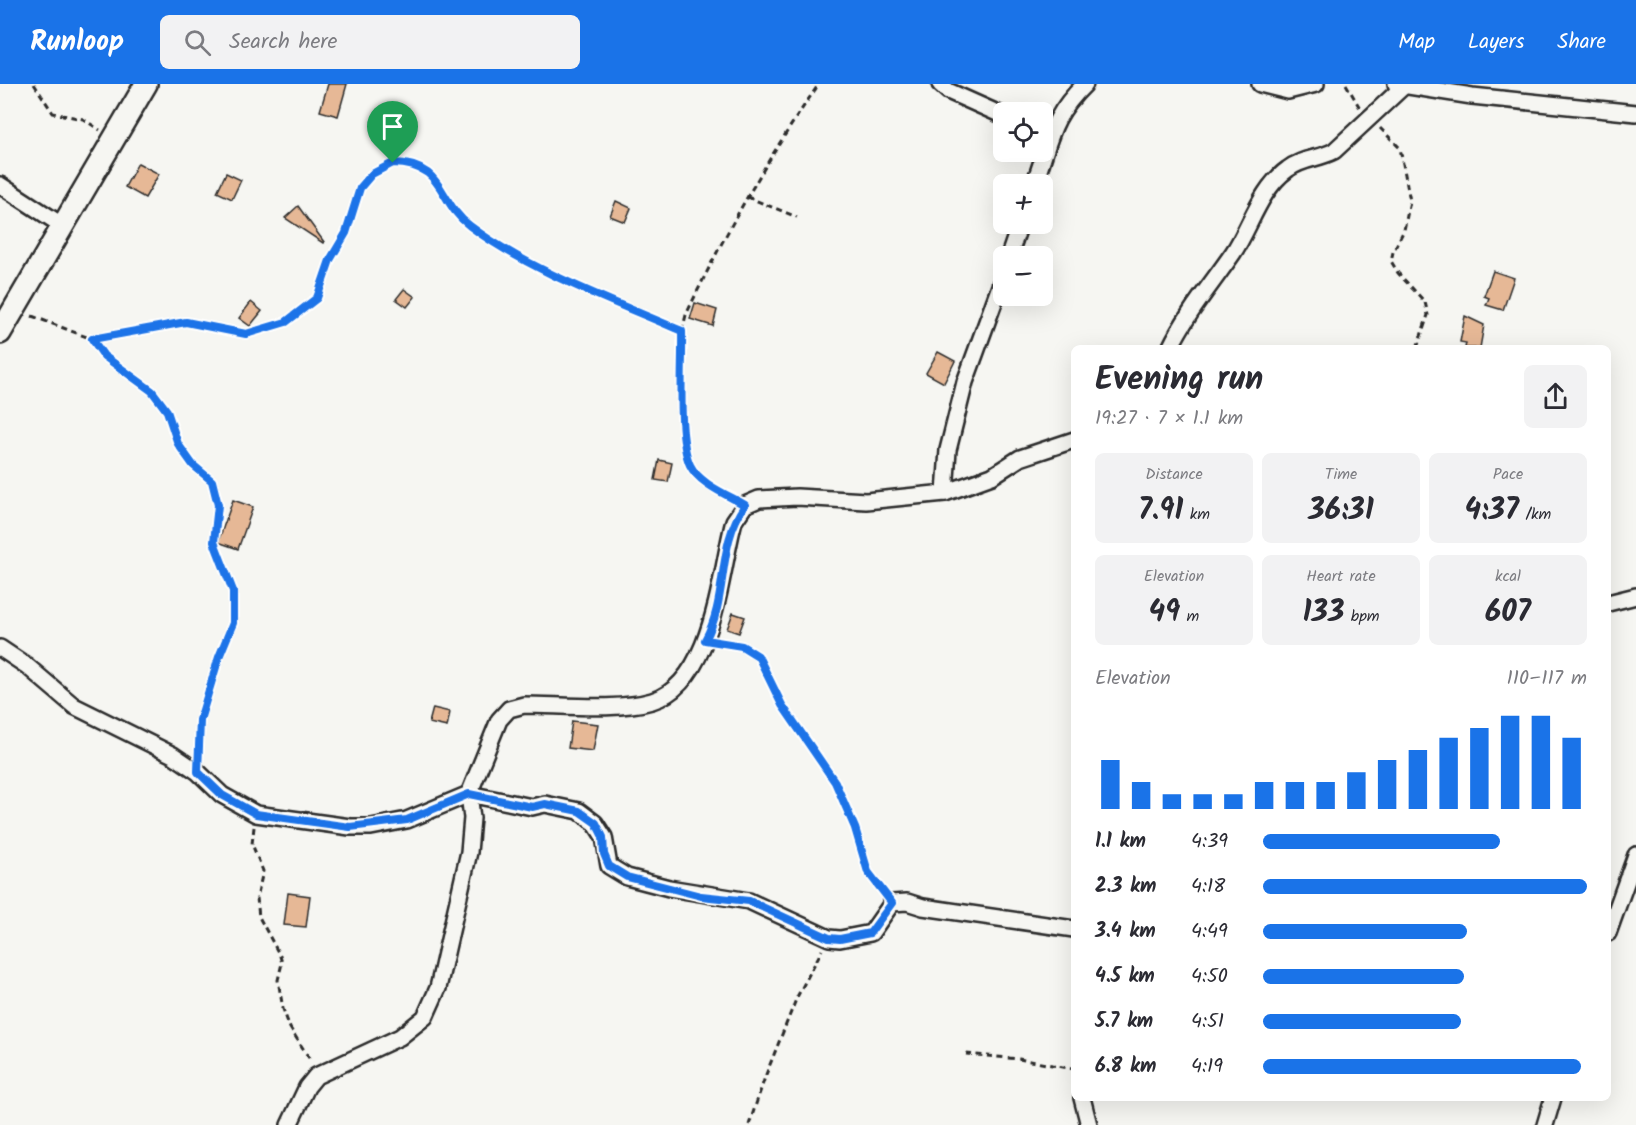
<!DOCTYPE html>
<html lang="en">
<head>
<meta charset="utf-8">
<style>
	:root { --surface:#fff; --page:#f2f2f3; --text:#2b2b33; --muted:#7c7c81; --accent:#1a73e8 }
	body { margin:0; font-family:Kalam,sans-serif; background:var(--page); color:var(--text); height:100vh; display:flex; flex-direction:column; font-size:22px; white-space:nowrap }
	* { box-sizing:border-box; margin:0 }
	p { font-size:20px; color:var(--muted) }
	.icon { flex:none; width:33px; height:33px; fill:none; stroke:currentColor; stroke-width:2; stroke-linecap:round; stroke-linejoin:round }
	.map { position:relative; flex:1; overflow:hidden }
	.sheet { position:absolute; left:1071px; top:261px; width:540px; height:756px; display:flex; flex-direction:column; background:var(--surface); border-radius:9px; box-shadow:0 6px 24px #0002 }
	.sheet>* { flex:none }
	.buttons { position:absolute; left:993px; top:18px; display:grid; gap:12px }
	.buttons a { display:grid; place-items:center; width:60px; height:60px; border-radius:9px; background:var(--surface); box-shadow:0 6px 24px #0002; font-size:30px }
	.pin { position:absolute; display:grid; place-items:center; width:51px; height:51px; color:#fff; margin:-62px -26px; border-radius:50% 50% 50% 0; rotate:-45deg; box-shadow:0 0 6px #0007 }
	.pin .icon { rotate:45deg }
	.round { display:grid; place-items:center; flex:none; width:63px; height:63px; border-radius:9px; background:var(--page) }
	.overview { display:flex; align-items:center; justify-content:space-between; height:102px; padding:0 24px }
	h1 { font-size:33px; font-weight:700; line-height:45px }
	.stats { display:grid; grid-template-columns:repeat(3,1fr); gap:9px; height:102px; padding:6px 24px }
	.stats div { display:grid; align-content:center; border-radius:9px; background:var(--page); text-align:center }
	.stats b { font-size:30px; font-weight:700 }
	.stats small { font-size:16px; font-weight:400 }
	.stats p { font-size:16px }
	.chart { height:168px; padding:12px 24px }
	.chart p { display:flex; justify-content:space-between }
	.chart svg { width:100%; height:108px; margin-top:6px; stroke:var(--accent); stroke-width:6 }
	ul { padding:0 24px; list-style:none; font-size:20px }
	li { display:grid; grid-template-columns:96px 72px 1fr; align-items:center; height:45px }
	li i { height:15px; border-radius:8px; background:var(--accent) }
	header { display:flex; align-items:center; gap:36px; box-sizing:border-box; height:84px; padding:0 30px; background:var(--accent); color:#fff }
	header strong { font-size:28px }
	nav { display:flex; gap:33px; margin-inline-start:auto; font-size:21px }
	.search { width:420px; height:54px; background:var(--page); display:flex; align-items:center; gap:15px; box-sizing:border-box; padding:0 21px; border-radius:9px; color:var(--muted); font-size:22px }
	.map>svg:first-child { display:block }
</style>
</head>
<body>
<header>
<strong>Runloop</strong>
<div class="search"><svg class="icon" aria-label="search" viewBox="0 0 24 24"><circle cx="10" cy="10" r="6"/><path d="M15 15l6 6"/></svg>Search here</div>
<nav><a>Map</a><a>Layers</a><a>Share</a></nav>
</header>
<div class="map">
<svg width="1636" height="1041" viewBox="0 0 1636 1041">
	<rect width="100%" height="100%" fill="#f6f6f2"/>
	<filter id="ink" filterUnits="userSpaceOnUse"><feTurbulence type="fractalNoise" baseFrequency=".0167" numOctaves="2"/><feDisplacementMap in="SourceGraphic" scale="12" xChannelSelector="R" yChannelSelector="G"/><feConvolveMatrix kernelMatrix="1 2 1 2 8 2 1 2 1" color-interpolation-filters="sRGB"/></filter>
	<g filter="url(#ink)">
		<g fill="#e6b896" stroke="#2b2b2b" stroke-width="1.5">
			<path d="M328 0H347L338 32 320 27Z"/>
			<path d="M138 79 159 90 145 114 125 103Z"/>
			<path d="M226 89 241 96 232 115 217 108Z"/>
			<path d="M616 117 631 124 625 138 610 132Z"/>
			<path d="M298 122 324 158 323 159 285 134Z"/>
			<path d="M1493 187 1514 194 1503 226 1486 221 1489 214 1484 212Z"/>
			<path d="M404 205 415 213 407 223 396 215Z"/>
			<path d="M251 218 262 227 250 242 239 234Z"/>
			<path d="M695 219 717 226 713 242 690 235Z"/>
			<path d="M1465 232 1484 241 1480 264H1465L1466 259 1460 258Z"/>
			<path d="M938 268 955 277 944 299 926 289Z"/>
			<path d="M659 376 672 379 668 398 655 396Z"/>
			<path d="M233 416 253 423 238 465 218 458Z"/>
			<path d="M733 529 745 533 739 549 727 545Z"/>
			<path d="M433 624 450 628 447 643 429 639Z"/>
			<path d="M572 637 598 640 593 667 568 664Z"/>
			<path d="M288 809 310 812 306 843 284 841Z"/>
		</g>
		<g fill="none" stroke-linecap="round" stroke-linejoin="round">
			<defs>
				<g id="minor">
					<path d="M940 0 948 7 1004 32"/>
					<path d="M1260 0 1288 7 1316 0"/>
					<path d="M1396 0 1472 12 1636 29"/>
					<path d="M1034 100C1051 56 1049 35 1085 0"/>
					<path d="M0 101 63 142"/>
					<path d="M1009 172 1020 140"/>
					<path d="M1170 264C1187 229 1211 201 1233 169 1251 142 1260 105 1288 85 1302 74 1319 75 1334 67L1406 0"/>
					<path d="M945 409 948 366 965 298 1004 191"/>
					<path d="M1608 519 1636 512"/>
					<path d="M0 564 27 582 74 622 173 671 198 688 222 711 256 730 350 743H371L407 736 469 710 532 723 545 720 579 727 595 739 604 753 609 782 627 793 669 804 749 817 829 854 840 855 871 849 892 819 907 818 923 823 1074 845"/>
					<path d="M1608 849 1636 771"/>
					<path d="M1082 1014 1089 1041"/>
					<path d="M289 1041 307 1003 316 992 400 953 425 933 438 904 469 768 472 734 469 710 499 636 509 625 524 621C560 621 618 627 652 617 714 598 720 488 734 437L745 421 759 415 797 413 866 417 945 409 992 392 1020 374 1074 356"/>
					<path d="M1545 1041 1553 1014"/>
				</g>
				<path id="secondary" d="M0 249 146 0"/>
			</defs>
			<use href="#minor" stroke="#2b2b2b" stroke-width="20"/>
			<use href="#secondary" stroke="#2b2b2b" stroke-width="26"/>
			<g stroke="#2b2b2b" stroke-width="3" stroke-dasharray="6 4.5" stroke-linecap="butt">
				<path d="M34 0 53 29 83 35 100 46"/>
				<path d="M1346 0 1360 24"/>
				<path d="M1380 44 1400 64 1410 117 1404 146 1393 168 1391 177 1398 189 1425 218 1428 231 1417 264"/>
				<path d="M747 113 797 133"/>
				<path d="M32 232 92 255 104 272 152 307 167 327 178 360 193 381 212 397 218 421 214 458 233 507V539L219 574 200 636 199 671"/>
				<path d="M92 255 186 239 246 250 286 238 317 214 330 176 347 149 360 104 372 90 393 79 412 80 430 90 467 140 495 159 582 204 682 247"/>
				<path d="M732 414C718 405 701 397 691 383 677 363 683 275 682 247L686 231C724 150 768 73 819 0"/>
				<path d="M719 558 742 562 758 572 782 621 835 698 855 744 868 788 884 808"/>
				<path d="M254 743 252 760 263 787 257 814 259 833 280 872 282 879 278 896 283 925 290 944 311 977"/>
				<path d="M966 970 1019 975 1074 985"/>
				<path d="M749 1041 765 993 797 913 822 866"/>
			</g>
			<use href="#minor" stroke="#f6f6f2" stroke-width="15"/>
			<use href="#secondary" stroke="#f6f6f2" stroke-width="21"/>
		</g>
	</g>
	<g fill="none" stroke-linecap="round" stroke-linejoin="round" filter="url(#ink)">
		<defs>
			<path id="route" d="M393 79C446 80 437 118 470 142 528 186 615 218 682 247 683 280 677 353 690 381 699 400 728 411 745 421 716 461 729 514 705 556L742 562 758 572 782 621 835 698 855 744 868 788 892 819 870 849 840 855 829 854 749 817 701 812 627 793 609 782 604 770 603 753 596 739 579 727 545 720 532 723 469 710 407 736 350 743 256 730 222 711 198 688 200 636 219 573 233 539V507L214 458 218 421 212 397 193 381 178 360 167 327 152 307 104 272 92 255 186 238 246 250 286 238 317 214 330 176 346 149 360 104 372 90Z"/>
		</defs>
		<use href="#route" stroke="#fff" stroke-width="12"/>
		<use href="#route" stroke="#1a73e8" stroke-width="8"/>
	</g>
</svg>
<div class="buttons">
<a><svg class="icon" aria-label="locate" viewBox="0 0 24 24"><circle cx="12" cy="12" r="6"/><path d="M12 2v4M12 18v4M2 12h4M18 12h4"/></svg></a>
<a>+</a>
<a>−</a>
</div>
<div class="pin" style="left:393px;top:79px;background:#1e9e55"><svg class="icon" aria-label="arrive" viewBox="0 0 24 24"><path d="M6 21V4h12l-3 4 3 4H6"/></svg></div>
<section class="sheet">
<div class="overview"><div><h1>Evening run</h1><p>19:27 · 7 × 1.1 km</p></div><a class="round"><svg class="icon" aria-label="share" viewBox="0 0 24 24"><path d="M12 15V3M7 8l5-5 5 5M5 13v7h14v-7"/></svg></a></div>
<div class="stats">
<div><p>Distance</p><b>7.91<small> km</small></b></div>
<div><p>Time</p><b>36:31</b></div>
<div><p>Pace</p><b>4:37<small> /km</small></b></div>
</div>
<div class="stats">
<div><p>Elevation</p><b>49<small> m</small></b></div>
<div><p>Heart rate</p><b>133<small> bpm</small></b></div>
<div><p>kcal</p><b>607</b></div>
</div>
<div class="chart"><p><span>Elevation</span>110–117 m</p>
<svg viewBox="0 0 160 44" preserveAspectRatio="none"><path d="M5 44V24M15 44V33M25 44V38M35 44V38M45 44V38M55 44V33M65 44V33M75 44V33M85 44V29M95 44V24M105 44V20M115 44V15M125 44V11M135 44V6M145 44V6M155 44V15"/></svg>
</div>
<ul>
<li><b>1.1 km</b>4:39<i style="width:73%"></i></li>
<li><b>2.3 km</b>4:18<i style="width:100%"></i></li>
<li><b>3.4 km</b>4:49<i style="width:63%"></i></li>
<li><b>4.5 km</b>4:50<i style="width:62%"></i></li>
<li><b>5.7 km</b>4:51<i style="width:61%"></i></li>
<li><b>6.8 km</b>4:19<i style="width:98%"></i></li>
</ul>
</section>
</div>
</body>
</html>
